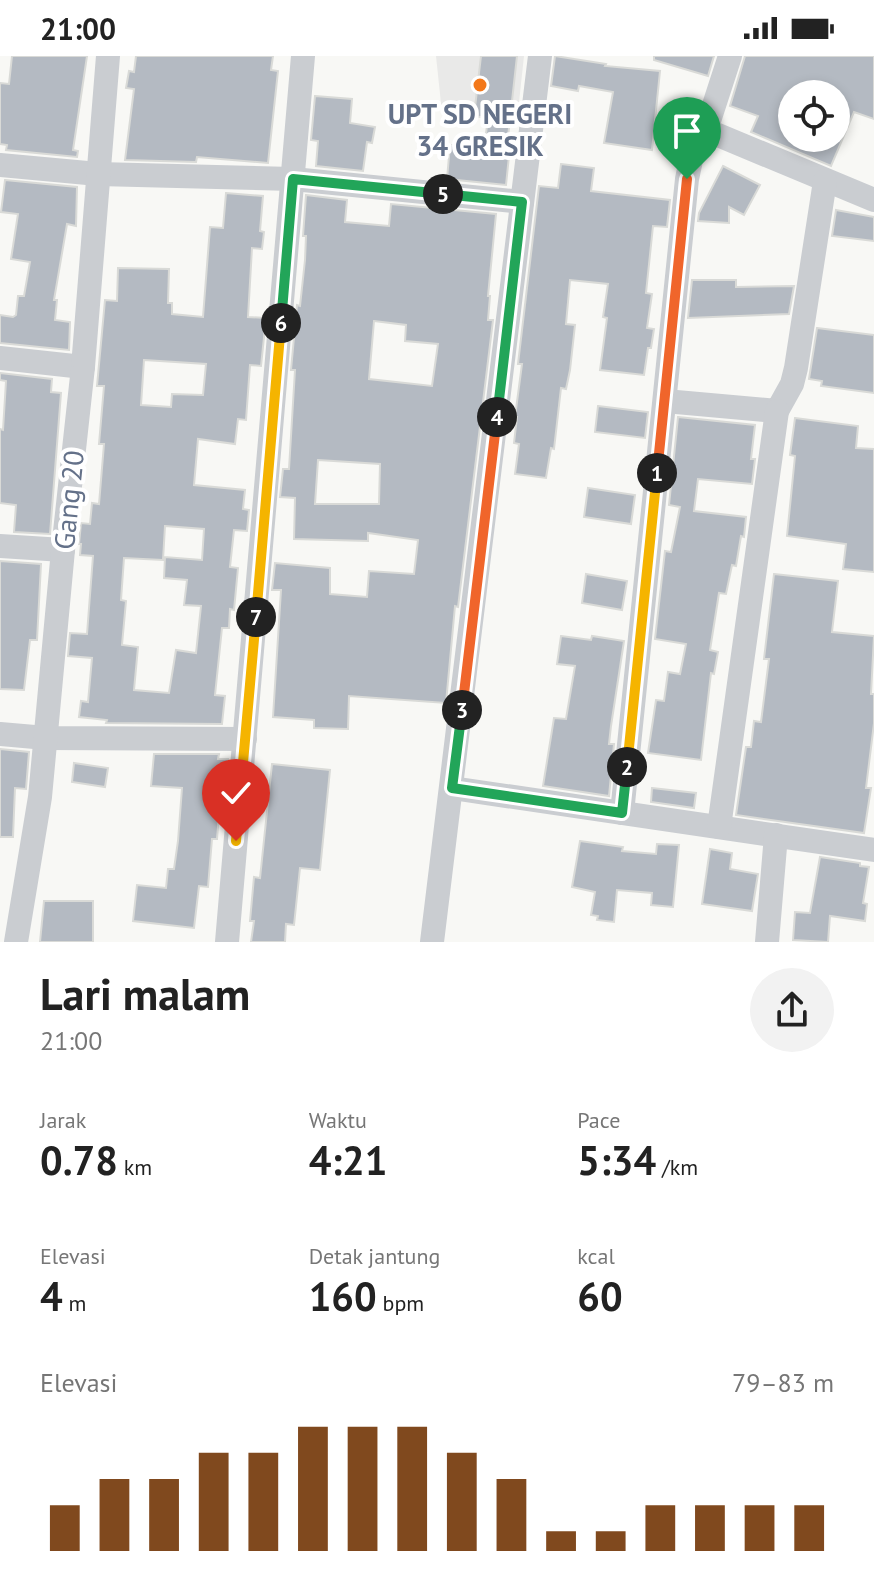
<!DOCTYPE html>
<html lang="id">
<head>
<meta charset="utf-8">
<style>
	:root { --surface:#fff; --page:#f2f2f2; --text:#222; --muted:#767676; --accent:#80491e }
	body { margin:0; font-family:"PT Sans",sans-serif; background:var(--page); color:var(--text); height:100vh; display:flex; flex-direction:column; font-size:30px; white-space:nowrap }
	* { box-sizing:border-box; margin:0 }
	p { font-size:26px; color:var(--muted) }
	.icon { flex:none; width:44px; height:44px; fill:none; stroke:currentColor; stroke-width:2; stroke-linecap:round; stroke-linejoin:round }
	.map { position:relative; height:886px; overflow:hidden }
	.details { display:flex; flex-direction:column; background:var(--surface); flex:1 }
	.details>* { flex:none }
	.tools { position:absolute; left:778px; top:24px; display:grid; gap:16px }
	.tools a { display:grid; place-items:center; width:72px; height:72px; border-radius:50%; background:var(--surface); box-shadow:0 4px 12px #0003; font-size:40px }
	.pin { position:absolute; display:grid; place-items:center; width:68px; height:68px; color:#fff; margin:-82px -34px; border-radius:50% 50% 50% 0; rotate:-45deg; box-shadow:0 0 8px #0007 }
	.pin .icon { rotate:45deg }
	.km { position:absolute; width:40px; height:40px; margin:-20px; border-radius:50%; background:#222; color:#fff; font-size:22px; line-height:40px; text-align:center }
	.round { display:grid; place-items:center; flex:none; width:84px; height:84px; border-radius:42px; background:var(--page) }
	.head { display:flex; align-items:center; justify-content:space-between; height:136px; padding:0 40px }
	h1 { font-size:44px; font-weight:700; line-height:60px }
	.stats { display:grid; grid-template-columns:repeat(3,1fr); gap:12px; height:136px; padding:8px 40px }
	.stats div { display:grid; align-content:center }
	.stats b { font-size:40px; font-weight:700 }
	.stats small { font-size:22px; font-weight:400 }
	.stats p { font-size:22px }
	.chart { height:224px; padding:16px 40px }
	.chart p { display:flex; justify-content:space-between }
	.chart svg { width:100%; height:144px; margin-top:8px; stroke:var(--accent); stroke-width:6 }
	.status { display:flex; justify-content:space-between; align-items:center; height:56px; padding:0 40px; background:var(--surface); direction:ltr }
	.status svg { height:22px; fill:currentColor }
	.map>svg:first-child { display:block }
</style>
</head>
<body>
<div class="status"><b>21:00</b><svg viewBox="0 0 49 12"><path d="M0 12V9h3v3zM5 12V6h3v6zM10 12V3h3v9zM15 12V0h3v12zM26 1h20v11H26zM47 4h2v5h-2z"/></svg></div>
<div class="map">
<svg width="874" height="886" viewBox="0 0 874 886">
	<rect width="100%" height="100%" fill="#f8f8f5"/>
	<path fill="#e9e9e8" d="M436 0H524L517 65 442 57Z"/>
	<g fill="#b4bac2" stroke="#d9dad7" stroke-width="2" fill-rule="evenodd">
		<path d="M12 0H87L73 94 78 95 77 101 6 94 7 89 0 88V27L9 28Z"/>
		<path d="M136 0H273L271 14 278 15 268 107 197 101 196 106 125 104 134 33 126 32 129 15 134 16Z"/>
		<path d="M481 0H517L507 90H510L506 129 447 123 450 89 484 93 488 62 474 60Z"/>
		<path d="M555 0 606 8 605 10 660 15 652 94 604 87 613 36 579 30 578 35 551 30Z"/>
		<path d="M654 0H714L708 20 654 4Z"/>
		<path d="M745 0H874V63L854 56 831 110 751 76 758 60 730 50ZM792 38H836V82H792Z"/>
		<path d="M315 40 352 43 350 67 375 71 372 87 367 86 363 115 316 110 318 85 311 84Z"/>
		<path d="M561 108 594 112 591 135 670 144 667 171 653 170 646 237 652 238 647 272 654 273 651 292H648L644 319 600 314 607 262 603 261 608 228 570 224 566 268 575 269 570 314 566 333 561 332 554 393 551 392 546 422 515 418 519 388 514 387 517 361H515L522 308H518L539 130 558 132Z"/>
		<path d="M723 110 760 129 744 159 729 151V167L698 165 699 157Z"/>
		<path d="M5 124 77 131 76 170 67 168 54 244H57L55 264 70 266 69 294 0 287V259L13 261 16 259 18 240H24L30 206 11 203 18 158 1 156Z"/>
		<path d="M226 137 263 140 260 175 264 176 262 193 252 192 248 261 266 262 261 310 250 309 246 364 238 363 235 388 198 383 194 429 245 434 243 453 249 454 247 475 234 474 230 511 238 512 234 554 230 553 229 572H222L215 639 225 640 222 668 106 667 107 664 79 661 81 645 88 646 92 602 68 600 70 577 87 578 93 500 80 499 81 488H79L81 467 90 468 92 447 99 448 104 388H99L104 330H97L105 244 117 245 118 212 169 213 168 247H172V258L203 261 210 171 223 172ZM144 304 206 308 203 339 172 338 171 351 141 349ZM165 470 204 473 202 504 165 501 164 522 187 524 184 549 201 550 196 597 176 594 169 637 134 634 138 591 122 589 126 545 121 544 124 502 163 504Z"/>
		<path d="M306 139 347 144 345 166 389 170 391 148 496 158 488 240H490L488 264H493L458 551 455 550 446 647 349 640 348 673 314 672V664L273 661 281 534H272L275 507 330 512V538L367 541 369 515 414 518 418 484 368 477V485L294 483 295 442 280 441 283 413H289L295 314H291L297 249 300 250 305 204 306 180H303ZM374 265 406 269 405 285 438 288 432 330 369 323ZM318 404 380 408 379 448H315Z"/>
		<path d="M836 154 874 161V185L832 180Z"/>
		<path d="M692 224H736V231L794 230 789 258 688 262Z"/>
		<path d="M817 272 874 279V337L821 330 822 325 809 323Z"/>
		<path d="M0 317 52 323 51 336 61 337 50 478 14 476 16 449 0 447V373L3 374 6 325 0 324Z"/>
		<path d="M598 350 648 356 645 382 595 376Z"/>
		<path d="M678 361 755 369 751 403H755L752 428 698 423 694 455 746 461 744 481 741 480 736 510 732 509 726 538 719 537 710 594 718 596 714 618 711 617 701 704 648 697 656 644 664 645 668 616 680 618 686 588 655 583 665 495 671 496 680 451 669 449Z"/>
		<path d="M795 362 858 370 856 392 874 393V516L843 513 846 488 787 480 795 400 790 399Z"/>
		<path d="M588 432 635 439 631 468 584 461Z"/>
		<path d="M0 505 41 508 37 584H30L24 634 0 633Z"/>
		<path d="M586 518 627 525 622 554 582 547Z"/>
		<path d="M774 518 838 525 832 576 874 580 871 638H874V667L866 732H871L864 777 736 759 746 691H751L754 665 761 666 769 603H764Z"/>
		<path d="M561 580 591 584 592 580 624 585 611 670 609 688H614L609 740 543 730 554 662 566 663 575 610 557 608Z"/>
		<path d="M0 693 29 696 26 733 15 732 13 781H0Z"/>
		<path d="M154 698H219L218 703H228L225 736 221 735 217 783H212L208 831 199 830 194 872 133 865 137 829 166 832 168 813H174L178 785 182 732 151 730Z"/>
		<path d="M74 707 108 712 105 731 72 726Z"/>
		<path d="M272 708 330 714 320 814 300 812 294 869 286 868 285 886H251L254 865H250L254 821 260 822Z"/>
		<path d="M652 732 696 737 694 752 651 746Z"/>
		<path d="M580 785 623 791 622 795 656 798 657 788 679 789 673 851 651 849 652 837 617 834 614 866 597 864 598 860 591 859 595 836 572 831Z"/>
		<path d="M710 793 732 797 730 813 758 818 752 855 702 848Z"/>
		<path d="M820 801 860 807V810L869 811 863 847 867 848 865 865 830 860 828 886 793 884 795 856 810 857Z"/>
		<path d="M44 845H93V886H40Z"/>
	</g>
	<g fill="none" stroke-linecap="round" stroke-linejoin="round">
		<g stroke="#cacdd1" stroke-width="24">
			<path d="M706 74 874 144"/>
			<path d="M0 109 98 118 293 123 522 146"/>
			<path d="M0 302 83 311"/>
			<path d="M665 345 777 355 792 328 796 312 825 125"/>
			<path d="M0 490 63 494"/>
			<path d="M0 678 46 682 245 683"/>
			<path d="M452 732 874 794"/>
			<path d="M622 757 687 123 691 104 706 74 730 0"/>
			<path d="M719 771 777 355"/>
			<path d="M16 886 40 741 63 494 83 311 108 0"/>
			<path d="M227 886 303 0"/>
			<path d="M432 886 540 0"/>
			<path d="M767 886 776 779"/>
		</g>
	</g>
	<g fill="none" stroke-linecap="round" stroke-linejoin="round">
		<defs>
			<path id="split-1" d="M657 417 687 123"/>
			<path id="split-2" d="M627 711 657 417"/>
			<path id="split-3" d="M462 654 452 732 622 757 627 711"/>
			<path id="split-4" d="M462 654 497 361"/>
			<path id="split-5" d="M443 138 522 146 497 361"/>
			<path id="split-6" d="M281 267 293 123 443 138"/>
			<path id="split-7" d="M256 561 281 267"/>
			<path id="split-8" d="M236 785 256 561"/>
		</defs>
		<use href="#split-1" stroke="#fff" stroke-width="16"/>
		<use href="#split-2" stroke="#fff" stroke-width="16"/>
		<use href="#split-3" stroke="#fff" stroke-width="16"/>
		<use href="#split-4" stroke="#fff" stroke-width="16"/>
		<use href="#split-5" stroke="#fff" stroke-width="16"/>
		<use href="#split-6" stroke="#fff" stroke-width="16"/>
		<use href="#split-7" stroke="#fff" stroke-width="16"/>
		<use href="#split-8" stroke="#fff" stroke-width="16"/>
		<use href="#split-1" stroke="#f0652b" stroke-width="10"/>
		<use href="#split-2" stroke="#f5b400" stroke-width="10"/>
		<use href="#split-3" stroke="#22a559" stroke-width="10"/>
		<use href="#split-4" stroke="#f0652b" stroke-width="10"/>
		<use href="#split-5" stroke="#22a559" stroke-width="10"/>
		<use href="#split-6" stroke="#22a559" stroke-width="10"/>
		<use href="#split-7" stroke="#f5b400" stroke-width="10"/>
		<use href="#split-8" stroke="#f5b400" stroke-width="10"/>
	</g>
	<circle fill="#f3781a" stroke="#fff" stroke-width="3" cx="480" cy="29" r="8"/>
	<g text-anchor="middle" stroke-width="8" stroke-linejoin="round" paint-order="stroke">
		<g font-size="28" font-weight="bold" fill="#647189" stroke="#fff">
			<text x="480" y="68">UPT SD NEGERI<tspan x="480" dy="32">34 GRESIK</tspan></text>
		</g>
		<g font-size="28" fill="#647189" stroke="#fff">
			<text transform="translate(69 444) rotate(-84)" y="10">Gang 20</text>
		</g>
	</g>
</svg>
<div class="tools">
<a><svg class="icon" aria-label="locate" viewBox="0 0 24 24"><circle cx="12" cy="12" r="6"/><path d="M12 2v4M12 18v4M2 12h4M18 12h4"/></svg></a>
</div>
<div class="pin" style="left:687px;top:123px;background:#1e9e55"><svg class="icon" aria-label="arrive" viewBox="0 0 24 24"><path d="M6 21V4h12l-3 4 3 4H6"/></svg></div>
<div class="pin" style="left:236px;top:785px;background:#d93025"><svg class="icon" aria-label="check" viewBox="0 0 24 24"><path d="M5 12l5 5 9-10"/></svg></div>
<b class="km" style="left:657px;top:417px">1</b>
<b class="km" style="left:627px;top:711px">2</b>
<b class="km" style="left:462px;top:654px">3</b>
<b class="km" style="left:497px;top:361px">4</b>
<b class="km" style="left:443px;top:138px">5</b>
<b class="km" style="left:281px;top:267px">6</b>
<b class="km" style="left:256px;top:561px">7</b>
</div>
<section class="details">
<div class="head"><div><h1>Lari malam</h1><p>21:00</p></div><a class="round"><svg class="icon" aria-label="share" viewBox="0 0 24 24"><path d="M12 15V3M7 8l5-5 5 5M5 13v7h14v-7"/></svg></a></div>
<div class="stats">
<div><p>Jarak</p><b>0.78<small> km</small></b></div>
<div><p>Waktu</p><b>4:21</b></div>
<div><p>Pace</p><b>5:34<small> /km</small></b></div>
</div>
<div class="stats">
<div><p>Elevasi</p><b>4<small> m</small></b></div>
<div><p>Detak jantung</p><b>160<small> bpm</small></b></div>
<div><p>kcal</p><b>60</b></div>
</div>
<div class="chart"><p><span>Elevasi</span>79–83 m</p>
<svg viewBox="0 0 160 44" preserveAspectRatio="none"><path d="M5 44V30M15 44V22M25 44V22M35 44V14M45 44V14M55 44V6M65 44V6M75 44V6M85 44V14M95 44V22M105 44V38M115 44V38M125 44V30M135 44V30M145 44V30M155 44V30"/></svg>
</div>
</section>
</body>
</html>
